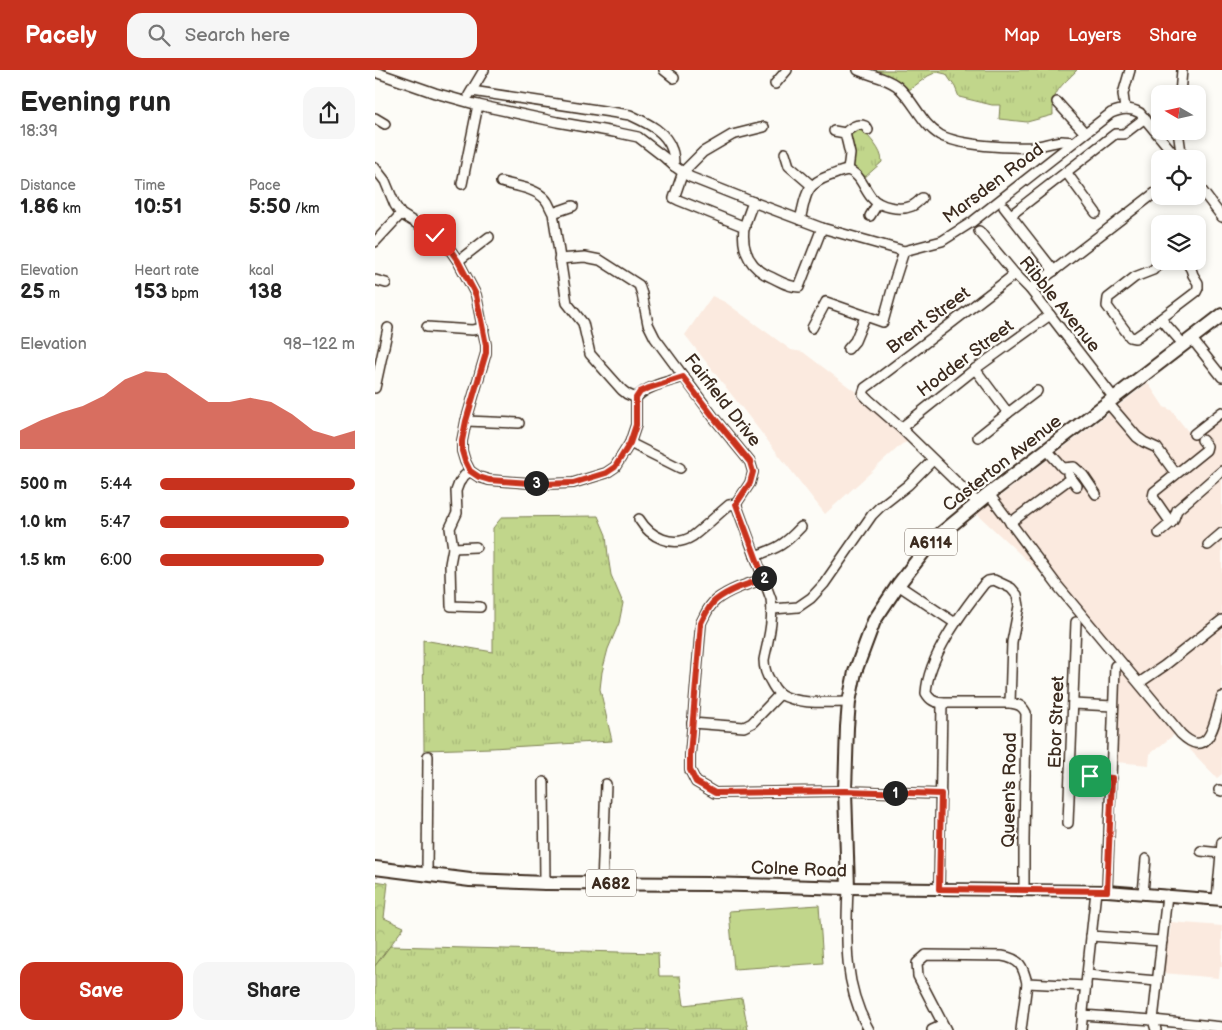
<!DOCTYPE html>
<html lang="en">
<head>
<meta charset="utf-8">
<style>
	:root { --surface:#fff; --page:#f6f6f6; --text:#222; --muted:#767676; --accent:#c8321e }
	body { margin:0; font-family:"Balsamiq Sans",sans-serif; background:var(--page); color:var(--text); height:100vh; display:flex; flex-direction:column; font-size:19px; white-space:nowrap }
	* { box-sizing:border-box; margin:0 }
	p { font-size:16px; color:var(--muted) }
	.icon { flex:none; width:28px; height:28px; fill:none; stroke:currentColor; stroke-width:2; stroke-linecap:round; stroke-linejoin:round }
	.map { position:relative; flex:1; overflow:hidden }
	.sheet { display:flex; flex-direction:column; background:var(--surface); width:375px }
	.sheet>* { flex:none }
	.needle { width:32px; rotate:279deg }
	.fabs { position:absolute; left:776px; top:15px; display:grid; gap:10px }
	.fabs a { display:grid; place-items:center; width:55px; height:55px; border-radius:10px; background:var(--surface); box-shadow:0 2px 8px #0003; font-size:25px }
	.pin { position:absolute; display:grid; place-items:center; width:42px; height:42px; color:#fff; margin:-21px; border-radius:10px; box-shadow:0 2px 8px #0006 }
	.km { position:absolute; width:25px; height:25px; margin:-12px; border-radius:50%; background:#222; color:#fff; font-size:14px; line-height:25px; text-align:center }
	.round { display:grid; place-items:center; flex:none; width:52px; height:52px; border-radius:15px; background:var(--page) }
	.summary { display:flex; align-items:center; justify-content:space-between; height:85px; padding:0 20px }
	h1 { font-size:28px; font-weight:700; line-height:38px }
	.metrics { display:grid; grid-template-columns:repeat(3,1fr); gap:8px; height:85px; padding:5px 20px }
	.metrics div { display:grid; align-content:center }
	.metrics b { font-size:21px; font-weight:700 }
	.metrics small { font-size:14px; font-weight:400 }
	.metrics p { font-size:14px }
	.chart { height:140px; padding:10px 20px }
	.chart p { display:flex; justify-content:space-between }
	.chart svg { width:100%; height:90px; margin-top:5px; fill:var(--accent); opacity:.7 }
	.button { display:flex; gap:10px; margin-top:auto; padding:10px 20px }
	.button a { flex:1; height:58px; border-radius:15px; background:var(--accent); color:#fff; font-size:20px; font-weight:700; line-height:58px; text-align:center }
	.button a+a { background:var(--page); color:var(--text) }
	ul { padding:0 20px; list-style:none; font-size:16px }
	li { display:grid; grid-template-columns:80px 60px 1fr; align-items:center; height:38px }
	li i { height:12px; border-radius:6px; background:var(--accent) }
	header { display:flex; align-items:center; gap:30px; box-sizing:border-box; height:70px; padding:0 25px; background:var(--accent); color:#fff }
	header strong { font-size:24px }
	nav { display:flex; gap:28px; margin-inline-start:auto; font-size:18px }
	.search { width:350px; height:45px; background:var(--page); display:flex; align-items:center; gap:12px; box-sizing:border-box; padding:0 18px; border-radius:15px; color:var(--muted); font-size:19px }
	main { display:flex; flex:1; min-height:0 }
	.map>svg:first-child { display:block }
</style>
</head>
<body>
<header>
<strong>Pacely</strong>
<div class="search"><svg class="icon" aria-label="search" viewBox="0 0 24 24"><circle cx="10" cy="10" r="6"/><path d="M15 15l6 6"/></svg>Search here</div>
<nav><a>Map</a><a>Layers</a><a>Share</a></nav>
</header>
<main>
<section class="sheet">
<div class="summary"><div><h1>Evening run</h1><p>18:39</p></div><a class="round"><svg class="icon" aria-label="share" viewBox="0 0 24 24"><path d="M12 15V3M7 8l5-5 5 5M5 13v7h14v-7"/></svg></a></div>
<div class="metrics">
<div><p>Distance</p><b>1.86<small> km</small></b></div>
<div><p>Time</p><b>10:51</b></div>
<div><p>Pace</p><b>5:50<small> /km</small></b></div>
</div>
<div class="metrics">
<div><p>Elevation</p><b>25<small> m</small></b></div>
<div><p>Heart rate</p><b>153<small> bpm</small></b></div>
<div><p>kcal</p><b>138</b></div>
</div>
<div class="chart"><p><span>Elevation</span>98–122 m</p>
<svg viewBox="0 0 160 44" preserveAspectRatio="none"><path d="M0 44V35L10 30L20 26L30 23L40 18L50 10L60 6L70 7L80 14L90 21L100 21L110 19L120 21L130 27L140 35L150 38L160 35V44z"/></svg>
</div>
<ul>
<li><b>500 m</b>5:44<i style="width:100%"></i></li>
<li><b>1.0 km</b>5:47<i style="width:97%"></i></li>
<li><b>1.5 km</b>6:00<i style="width:84%"></i></li>
</ul>
<div class="button"><a>Save</a><a>Share</a></div>
</section>
<div class="map">
<svg width="847" height="960" viewBox="0 0 847 960">
	<defs>
		<pattern id="forest-crowns" width="20" height="18" patternUnits="userSpaceOnUse" patternTransform="scale(1.25)"><rect width="20" height="18" fill="#c1d68b"/><path d="M2 6a3 3 0 1 1 6 0M12 15a3 3 0 1 1 6 0" fill="none" stroke="#a7b878"/></pattern>
		<pattern id="park-tufts" width="24" height="20" patternUnits="userSpaceOnUse" patternTransform="scale(1.25)"><rect width="24" height="20" fill="#c1d68b"/><path d="M3 7l-1-3M5 7V3M7 7l1-3M15 17l-1-3M17 17v-4M19 17l1-3" fill="none" stroke="#a7b878"/></pattern>
	</defs>
	<rect width="100%" height="100%" fill="#fdfcf7"/>
	<filter id="ink" filterUnits="userSpaceOnUse"><feTurbulence type="fractalNoise" baseFrequency=".02" numOctaves="2"/><feDisplacementMap in="SourceGraphic" scale="10" xChannelSelector="R" yChannelSelector="G"/><feConvolveMatrix kernelMatrix="1 2 1 2 8 2 1 2 1" color-interpolation-filters="sRGB"/></filter>
	<g filter="url(#ink)">
		<g fill="#fbeadf">
			<path d="M337 226 350 232 416 280 428 282 478 320H480L482 328 490 332 532 372 527 374 450 444 310 265Z"/>
			<path d="M773 313 789 337 796 340 819 369 845 348 847 350V704L842 708 800 664 775 684 774 695 741 692 743 593 673 510 602 444Z"/>
			<path d="M796 852 847 856V897H845L844 908 788 903 792 871H794Z"/>
		</g>
		<path fill="#c1d68b" stroke="#7e8054" d="M444 835 448 893 359 899 354 841Z"/>
		<path fill="url(#forest-crowns)" stroke="#7e8054" d="M0 811 13 813 9 848 29 857 0 896Z"/>
		<g fill="url(#park-tufts)" stroke="#7e8054">
			<path d="M501 0H702C686 17 677 20 678 45L652 52 624 49 625 35H617L584 27 580 17 571 4 562 2 553 6 534 20C524 10 514 4 501 0Z"/>
			<path d="M486 58C494 68 507 79 507 92L489 108 477 97 474 64 481 59Z"/>
			<path d="M223 446 231 465 233 486 236 505 248 533 244 553 233 579 227 602 225 619 237 671 117 678 49 680 48 570 118 582V458L127 447Z"/>
			<path d="M15 876 283 883 284 906H305L309 935 367 928 373 960H0V896Z"/>
		</g>
		<g fill="none" stroke-linecap="round" stroke-linejoin="round">
			<defs>
				<g id="minor">
					<path d="M289 0 299 8"/>
					<path d="M483 0C496 6 510 7 522 16 539 30 546 54 565 65 586 76 633 78 656 77 667 76 677 72 687 71 691 71 695 72 698 72"/>
					<path d="M0 2 60 23 103 35 182 52 239 62 263 67 289 87 299 96 315 107 378 132 447 158 529 181 567 171 597 152 736 43C746 39 755 37 765 43L803 89"/>
					<path d="M400 14 412 0"/>
					<path d="M97 21 255 45C272 53 291 61 297 80 299 85 299 91 299 96"/>
					<path d="M805 24 807 0"/>
					<path d="M94 25 109 0"/>
					<path d="M682 32 710 63"/>
					<path d="M750 39 748 24 755 0"/>
					<path d="M0 48 10 54"/>
					<path d="M459 61 470 63"/>
					<path d="M803 61 807 89"/>
					<path d="M410 83 414 96 436 115"/>
					<path d="M0 98 10 111 20 135 26 144 60 165 74 178 83 191 101 225 111 275V283L91 351 87 371V381L90 391 95 401 104 407 114 410 169 414 198 413 231 403 240 397 255 373 261 355V328L252 324 247 320 215 284 208 253 192 233 178 143C175 139 174 133 170 129 160 118 140 116 126 112"/>
					<path d="M473 100 475 84 470 63C476 57 482 53 490 56L493 60"/>
					<path d="M691 102 721 143"/>
					<path d="M87 114 103 35"/>
					<path d="M822 114 847 147"/>
					<path d="M378 132C375 141 371 150 369 158 366 182 376 199 398 208 406 212 414 217 424 217L447 158"/>
					<path d="M629 137 679 201"/>
					<path d="M178 143 198 136"/>
					<path d="M636 145 740 64H749L770 48"/>
					<path d="M495 146 503 133"/>
					<path d="M425 150C431 127 429 115 454 106 460 104 466 101 473 100 486 105 488 117 496 127 504 137 525 141 537 136 541 134 544 131 547 128"/>
					<path d="M370 157 303 130 299 128 308 102 328 82 357 65 389 57"/>
					<path d="M604 161 640 204 655 219 739 328"/>
					<path d="M0 172 26 144"/>
					<path d="M184 189 210 187 225 190 264 215 267 224 273 254 280 268 340 349 375 392 378 402 375 413 361 434"/>
					<path d="M83 191 114 167"/>
					<path d="M786 191 778 200 760 207 737 225 733 228 732 236 755 267 760 268 767 263 821 222 823 218V213L818 205 816 199 811 191"/>
					<path d="M0 210 11 213"/>
					<path d="M655 219 785 119"/>
					<path d="M786 249 809 275"/>
					<path d="M52 257 97 260 109 258"/>
					<path d="M437 258 451 232 508 252 520 209 529 181"/>
					<path d="M817 269 847 307"/>
					<path d="M473 279 480 271 490 247"/>
					<path d="M600 299 633 343"/>
					<path d="M0 318 13 258"/>
					<path d="M261 328C271 316 293 312 308 307"/>
					<path d="M733 333 762 367 769 372 782 378 801 404"/>
					<path d="M91 351 144 353"/>
					<path d="M526 358 600 299 675 245"/>
					<path d="M819 364 847 342"/>
					<path d="M603 367 633 343 662 321"/>
					<path d="M255 373 305 398"/>
					<path d="M672 380 688 398 699 397 708 405 721 424"/>
					<path d="M95 401 89 406 84 413 81 421 82 443 75 458 78 478 75 494 76 536 105 537"/>
					<path d="M693 404 702 416"/>
					<path d="M614 424 682 515 806 664C836 693 840 647 847 627"/>
					<path d="M603 433 526 358 494 330 488 324 490 318 497 313 570 258 640 204"/>
					<path d="M361 434 396 529C398 543 396 557 393 571 392 577 390 584 389 590 389 597 392 606 396 612 398 616 401 621 405 624 423 635 453 632 474 632"/>
					<path d="M264 449C275 467 298 479 318 466 330 457 342 445 354 435L361 434"/>
					<path d="M635 453 696 408"/>
					<path d="M796 453 778 427 779 422 831 380 832 376 827 370"/>
					<path d="M784 463 798 451 802 440 847 401"/>
					<path d="M833 475 847 463"/>
					<path d="M78 478 101 477"/>
					<path d="M380 486C403 478 409 475 426 457"/>
					<path d="M389 509C373 514 355 519 341 530 334 535 330 545 326 553L315 685V700L321 712 340 723 470 721 566 724"/>
					<path d="M523 515 580 553"/>
					<path d="M398 539 423 537 436 528 449 514 497 445 505 437 533 415 558 390"/>
					<path d="M764 613 789 596 847 550"/>
					<path d="M635 633 637 572 644 536 642 525 636 518 619 510 613 511 609 514C587 542 553 587 551 623 555 630 559 632 567 633H635C644 635 647 635 651 643L649 770V819"/>
					<path d="M698 634 738 636"/>
					<path d="M317 653 369 657 377 653 405 624"/>
					<path d="M695 704 737 708"/>
					<path d="M169 712 170 813"/>
					<path d="M844 720 847 721"/>
					<path d="M693 753 701 552"/>
					<path d="M826 781 846 783"/>
					<path d="M52 804 53 686"/>
					<path d="M227 814 231 714"/>
					<path d="M473 818C471 868 468 915 494 960"/>
					<path d="M564 819 567 633"/>
					<path d="M732 821 740 596"/>
					<path d="M768 823 771 789"/>
					<path d="M842 829 847 772"/>
					<path d="M716 866 787 871"/>
					<path d="M712 905 782 911"/>
					<path d="M707 945 778 950 847 957"/>
					<path d="M557 960 568 955"/>
					<path d="M571 960 543 906 542 893 551 885 627 886C645 889 648 896 652 913L711 916"/>
					<path d="M646 960 652 913"/>
					<path d="M706 960 721 821"/>
					<path d="M781 960 778 950 792 825"/>
				</g>
				<path id="major" d="M473 818 732 821 847 830"/>
				<path id="highway" d="M0 798 95 810 170 813 334 814 473 818 470 721 472 657 474 632 480 602 499 551 523 515 557 471 614 424 847 245"/>
			</defs>
			<use href="#minor" stroke="#3b2a1e" stroke-width="12"/>
			<use href="#major" stroke="#3b2a1e" stroke-width="14"/>
			<use href="#highway" stroke="#3b2a1e" stroke-width="16"/>
			<use href="#minor" stroke="#fdfcf7" stroke-width="9"/>
			<use href="#major" stroke="#fdfcf7" stroke-width="10"/>
			<use href="#highway" stroke="#fdfcf7" stroke-width="12"/>
		</g>
	</g>
	<g fill="none" stroke-linecap="round" stroke-linejoin="round" filter="url(#ink)">
		<defs>
			<path id="route" d="M60 165 74 178 83 191 101 225 111 275V283L91 351 87 371V381L90 391 95 401 104 407 114 410 169 414 198 413 231 403 240 397 255 373 261 355V328L265 322 274 318 308 307 340 349 375 392 378 402 375 413 361 434 389 509C373 514 355 519 341 530 334 535 330 545 326 553L315 685V700L321 712 340 723 470 721 566 724 564 819 732 821 737 708 715 706"/>
		</defs>
		<use href="#route" stroke="#fff" stroke-width="10"/>
		<use href="#route" stroke="#c8321e" stroke-width="6"/>
	</g>
	<g text-anchor="middle" stroke-width="4.5" stroke-linejoin="round" paint-order="stroke">
		<g fill="#fdfcf7" stroke="#75695f" stroke-width="1">
			<rect x="530" y="458.5" width="52" height="27" rx="4"/>
			<rect x="211" y="799.5" width="50" height="27" rx="4"/>
		</g>
		<g font-size="16" font-weight="bold" fill="#3b2a1e">
			<text x="556" y="478">A6114</text>
			<text x="236" y="819">A682</text>
		</g>
		<g font-size="18" fill="#3b2a1e" stroke="#fdfcf7">
			<text transform="translate(618 113) rotate(-37)" y="6">Marsden Road</text>
			<text transform="translate(685 234) rotate(51)" y="6">Ribble Avenue</text>
			<text transform="translate(553 250) rotate(-37)" y="6">Brent Street</text>
			<text transform="translate(590 288) rotate(-37)" y="6">Hodder Street</text>
			<text transform="translate(348 330) rotate(52)" y="6">Fairfield Drive</text>
			<text transform="translate(627 393) rotate(-38)" y="6">Casterton Avenue</text>
			<text transform="translate(681 652) rotate(-88)" y="6">Ebor Street</text>
			<text transform="translate(634 720) rotate(-89)" y="6">Queen's Road</text>
			<text transform="translate(424 799) rotate(2)" y="6">Colne Road</text>
		</g>
	</g>
</svg>
<div class="fabs">
<a><svg class="needle" viewBox="-14 -14 28 28"><path d="M0-13l5 13h-10z" fill="#e53935"/><path d="M0 13l5-13h-10z" fill="#767676"/></svg></a>
<a><svg class="icon" aria-label="locate" viewBox="0 0 24 24"><circle cx="12" cy="12" r="6"/><path d="M12 2v4M12 18v4M2 12h4M18 12h4"/></svg></a>
<a><svg class="icon" aria-label="layers" viewBox="0 0 24 24"><path d="M12 4l9 5-9 5-9-5zM3 14l9 5 9-5"/></svg></a>
</div>
<div class="pin" style="left:715px;top:706px;background:#1e9e55"><svg class="icon" aria-label="arrive" viewBox="0 0 24 24"><path d="M6 21V4h12l-3 4 3 4H6"/></svg></div>
<div class="pin" style="left:60px;top:165px;background:#d93025"><svg class="icon" aria-label="check" viewBox="0 0 24 24"><path d="M5 12l5 5 9-10"/></svg></div>
<b class="km" style="left:520px;top:723px">1</b>
<b class="km" style="left:389px;top:508px">2</b>
<b class="km" style="left:161px;top:413px">3</b>
</div>
</main>
</body>
</html>
